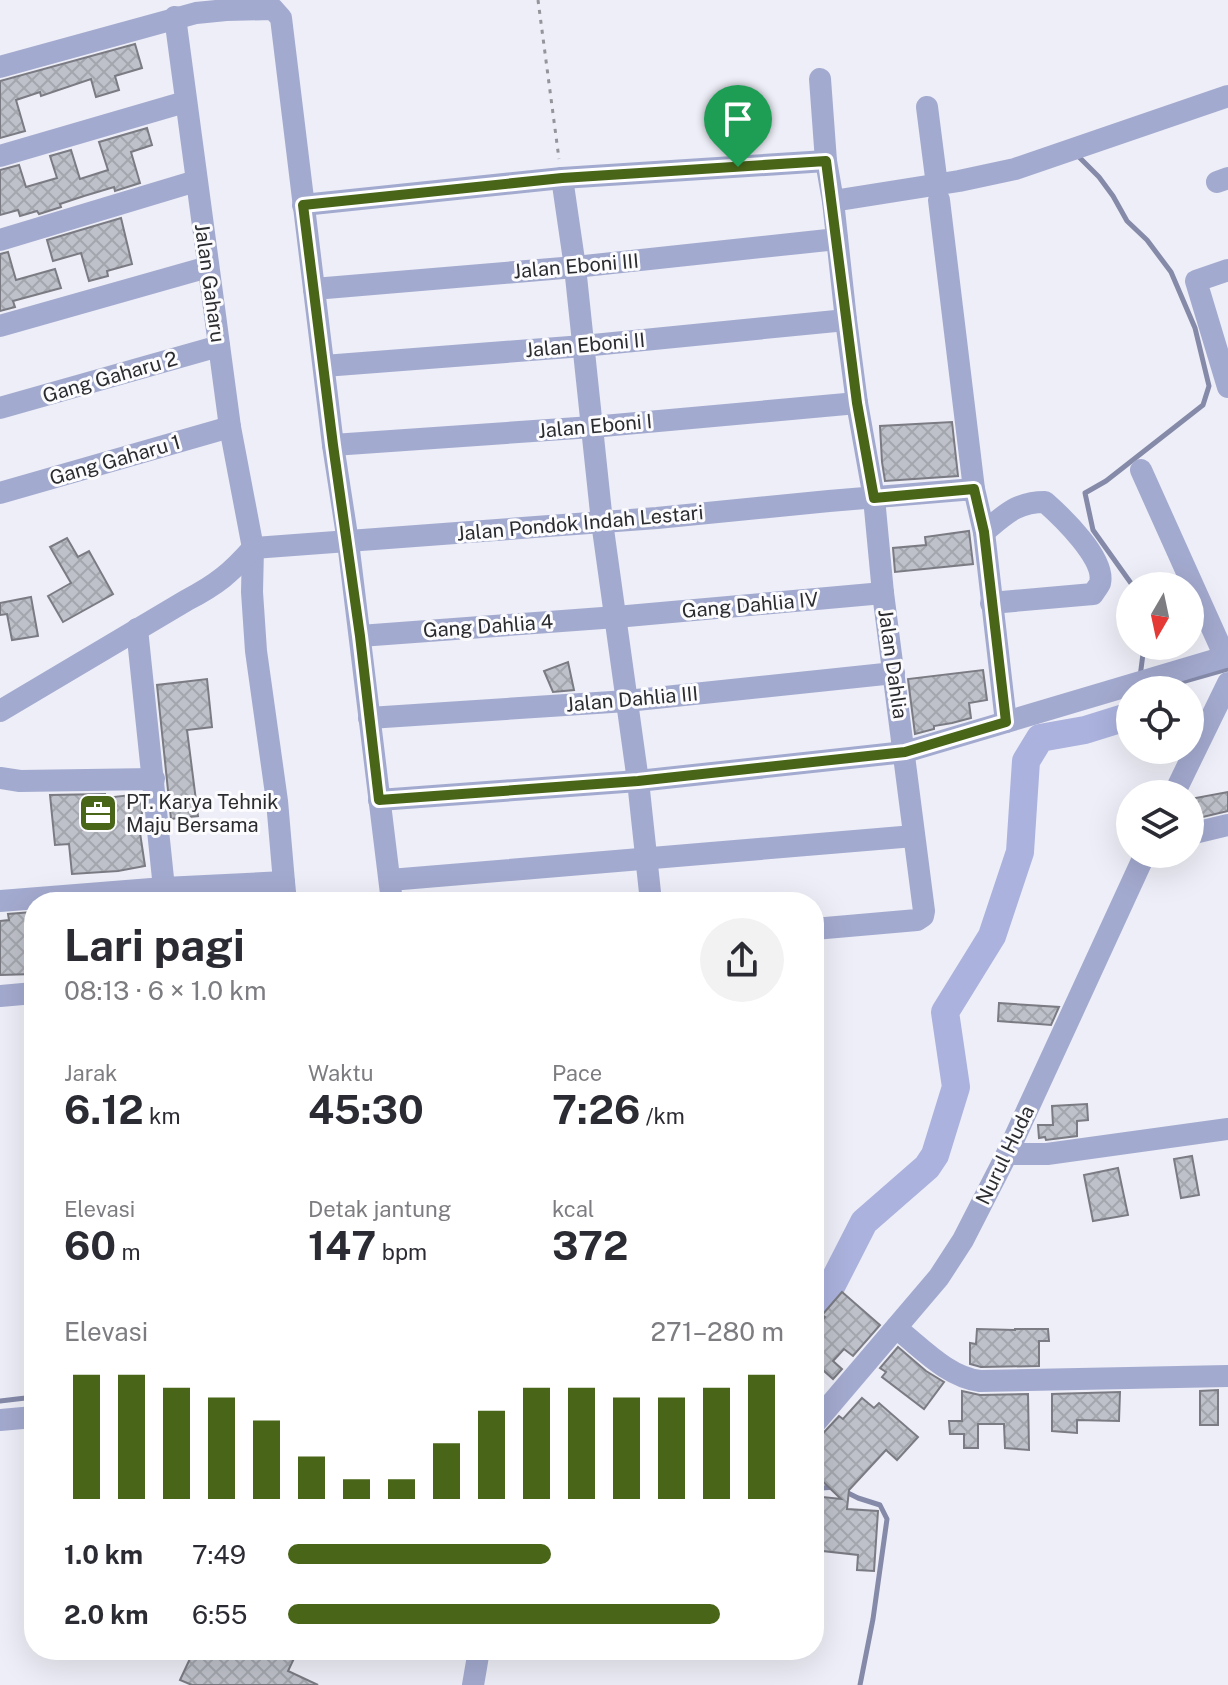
<!DOCTYPE html>
<html lang="id">
<head>
<meta charset="utf-8">
<style>
	:root { --surface:#fff; --page:#f2f2f3; --text:#2b2b33; --muted:#7c7c81; --accent:#496518 }
	body { margin:0; font-family:"Public Sans",sans-serif; background:var(--page); color:var(--text); height:100vh; display:flex; flex-direction:column; font-size:30px; white-space:nowrap }
	* { box-sizing:border-box; margin:0 }
	p { font-size:26px; color:var(--muted) }
	.icon { flex:none; width:44px; height:44px; fill:none; stroke:currentColor; stroke-width:2; stroke-linecap:round; stroke-linejoin:round }
	.map { position:relative; flex:1; overflow:hidden }
	.details { position:absolute; left:24px; top:892px; width:800px; height:768px; display:flex; flex-direction:column; background:var(--surface); border-radius:32px; box-shadow:0 8px 32px #0002 }
	.details>* { flex:none }
	.needle { width:52px; rotate:189deg }
	.fabs { position:absolute; left:1116px; top:572px; display:grid; gap:16px }
	.fabs a { display:grid; place-items:center; width:88px; height:88px; border-radius:50%; background:var(--surface); box-shadow:0 8px 32px #0002; font-size:40px }
	.pin { position:absolute; display:grid; place-items:center; width:68px; height:68px; color:#fff; margin:-82px -34px; border-radius:50% 50% 50% 0; rotate:-45deg; box-shadow:0 0 8px #0007 }
	.pin .icon { rotate:45deg }
	.round { display:grid; place-items:center; flex:none; width:84px; height:84px; border-radius:42px; background:var(--page) }
	.summary { display:flex; align-items:center; justify-content:space-between; height:136px; padding:0 40px }
	h1 { font-size:44px; font-weight:700; line-height:60px }
	.metrics { display:grid; grid-template-columns:repeat(3,1fr); gap:12px; height:136px; padding:8px 40px }
	.metrics div { display:grid; align-content:center }
	.metrics b { font-size:40px; font-weight:700 }
	.metrics small { font-size:22px; font-weight:400 }
	.metrics p { font-size:22px }
	.chart { height:224px; padding:16px 40px }
	.chart p { display:flex; justify-content:space-between }
	.chart svg { width:100%; height:144px; margin-top:8px; stroke:var(--accent); stroke-width:6 }
	ul { padding:0 40px; list-style:none; font-size:26px }
	li { display:grid; grid-template-columns:128px 96px 1fr; align-items:center; height:60px }
	li i { height:20px; border-radius:10px; background:var(--accent) }
	.map>svg:first-child { display:block }
</style>
</head>
<body>
<div class="map">
<svg width="1228" height="1685" viewBox="0 0 1228 1685">
	<defs>
		<pattern id="building-cross-hatch" width="8" height="8" patternUnits="userSpaceOnUse" patternTransform="scale(2)"><rect width="8" height="8" fill="#bfc1ca"/><path d="M0 0l8 8M0 8l8-8" fill="none" stroke="#a4a6ae"/></pattern>
	</defs>
	<rect width="100%" height="100%" fill="#edeef7"/>
	<g fill="none" stroke-linecap="round" stroke-linejoin="round">
		<g stroke="#858aa9" stroke-width="5">
			<path d="M1076 154 1099 177 1113 196 1127 221 1147 240 1171 272 1195 328 1209 386 1203 405 1106 481 1085 493 1093 530 1133 586"/>
			<path d="M1140 677 1144 646"/>
			<path d="M1153 690 1228 669"/>
			<path d="M0 1401 34 1397"/>
			<path d="M814 1482 822 1488 835 1487"/>
			<path d="M844 1491 858 1498 880 1505 887 1519 873 1619 860 1685"/>
		</g>
		<path stroke="#abb2dd" stroke-width="28" d="M814 1320 864 1222 927 1167 935 1155 956 1087 945 1012 992 936 1020 852 1026 761 1040 738 1085 730 1130 716"/>
	</g>
	<g fill="url(#building-cross-hatch)" stroke="#7a7b83" stroke-width="2">
		<path d="M135 44 142 68 115 76 119 90 96 97 91 79 41 96 40 92 16 100 25 131 0 138V81Z"/>
		<path d="M147 128 152 145 131 152 140 183 115 191 114 187 84 196 60 204 61 207 39 214 37 211 20 216 18 210 0 215V170L19 165 26 187 57 178 50 156 71 150 80 179 108 170 99 142Z"/>
		<path d="M121 218 132 264 107 271 108 276 89 281 81 253 53 261 47 240Z"/>
		<path d="M8 252 16 280 55 269 61 288 13 301 15 307 0 311V254Z"/>
		<path d="M952 422 958 476 885 481 882 462 880 426Z"/>
		<path d="M969 531 973 564 895 572 893 548 926 545 925 537Z"/>
		<path d="M67 538 78 557 89 551 113 594 63 622 48 596 71 583 50 547Z"/>
		<path d="M31 597 38 636 12 640 7 614 0 615V603Z"/>
		<path d="M568 662 574 690 553 692 544 671Z"/>
		<path d="M983 670 987 700 969 703 971 718 952 723 934 726V729L915 734 908 679Z"/>
		<path d="M207 679 212 727 187 730 198 816 171 819 157 685Z"/>
		<path d="M1228 792V811L1190 820V799Z"/>
		<path d="M105 794V798L140 794 144 833H140L145 866 118 871 72 874 69 844 55 845 50 795Z"/>
		<path d="M32 912 34 974 0 975V921L9 920 8 914Z"/>
		<path d="M999 1003 1059 1007 1051 1025 998 1021Z"/>
		<path d="M1087 1104 1088 1120 1077 1121V1136L1046 1140 1045 1137 1039 1138 1038 1125H1053L1052 1106Z"/>
		<path d="M1192 1156 1199 1195 1181 1198 1174 1159Z"/>
		<path d="M1118 1168 1128 1215 1093 1221 1084 1175Z"/>
		<path d="M842 1292 880 1325 853 1356 844 1349 833 1361 842 1369 833 1379 814 1362V1330L825 1317 822 1315Z"/>
		<path d="M977 1329 1015 1330V1329H1048L1049 1341H1039V1366L981 1367 970 1364V1343L976 1344Z"/>
		<path d="M898 1347 926 1371 944 1382 924 1409 882 1377 886 1372 880 1368Z"/>
		<path d="M1218 1390V1425H1200V1391Z"/>
		<path d="M962 1391 980 1395 1028 1394 1029 1450 1005 1448 1004 1424H978V1448H964V1434H950L949 1421H962Z"/>
		<path d="M1120 1392 1119 1421 1077 1420V1433L1052 1431V1394Z"/>
		<path d="M862 1398 874 1408 879 1403 918 1437 897 1460 886 1450 849 1490 847 1509 878 1511 874 1571 857 1570 858 1555 814 1550V1496L841 1499 814 1473V1443L839 1416 843 1419Z"/>
		<path d="M194 1650H298L288 1671 318 1685H192L180 1680Z"/>
	</g>
	<g fill="none" stroke-linecap="round" stroke-linejoin="round">
		<path stroke="#94959b" stroke-width="3" stroke-dasharray="4 6" stroke-linecap="butt" d="M538 0 559 159"/>
		<g stroke="#a3aacf" stroke-width="22">
			<path d="M175 17 230 427 253 548 252 592 256 651 277 801 284 882"/>
			<path d="M0 67 196 13 226 10 273 9 281 18 333 445 348 542 392 902"/>
			<path d="M927 107 937 185"/>
			<path d="M0 156 185 102"/>
			<path d="M562 178 575 267 602 522 638 781 651 902"/>
			<path d="M1217 182 1228 178"/>
			<path d="M939 200 974 489"/>
			<path d="M833 201 959 181 1015 169 1228 96"/>
			<path d="M303 205 562 178 826 161"/>
			<path d="M0 240 196 181"/>
			<path d="M1228 270 1196 281 1228 387"/>
			<path d="M314 289 575 267 837 239"/>
			<path d="M0 326 208 267"/>
			<path d="M324 366 583 346 846 320"/>
			<path d="M0 408 219 346"/>
			<path d="M333 445 592 427 857 403"/>
			<path d="M1141 470 1225 657"/>
			<path d="M0 493 230 427"/>
			<path d="M984 532C1005 515 1016 502 1045 502 1062 517 1106 559 1100 583 1099 586 1094 592 1093 594L991 603"/>
			<path d="M137 629 164 888"/>
			<path d="M360 636 616 617 883 593"/>
			<path d="M0 711 187 600C216 585 231 573 253 548L657 518 829 501 974 489 984 532 1006 722"/>
			<path d="M369 718 627 701 894 673"/>
			<path d="M0 778 20 781 154 779"/>
			<path d="M1174 794 1228 683"/>
			<path d="M379 800 638 781 905 752 1228 656"/>
			<path d="M1190 834 1228 825"/>
			<path d="M390 880 914 836"/>
			<path d="M0 901 164 888 284 882 286 902"/>
			<path d="M814 929 917 920 923 916 924 911 883 593 874 498 857 403 846 320 833 201 826 161 820 79"/>
			<path d="M0 996 34 993"/>
			<path d="M1007 1154H1047L1228 1129"/>
			<path d="M896 1328C921 1347 947 1377 980 1381L1228 1376"/>
			<path d="M0 1420 34 1417"/>
			<path d="M814 1424 939 1277 963 1240 1007 1154 1145 854"/>
			<path d="M473 1685 479 1650"/>
		</g>
	</g>
	<g fill="none" stroke-linecap="round" stroke-linejoin="round">
		<defs>
			<path id="route" d="M826 161 857 403 874 498 974 489 984 532 1006 722 905 752 638 781 379 800 360 636 333 445 303 205 562 178Z"/>
		</defs>
		<use href="#route" stroke="#fff" stroke-width="16"/>
		<use href="#route" stroke="#496518" stroke-width="10"/>
	</g>
	<defs>
		<symbol id="office-square" viewBox="-11 -11 22 22"><rect x="-9" y="-9" width="18" height="18" rx="4" fill="#496518" stroke="#fcfcfe"/><path d="M-6-3h4V-5.5h4V-3h4V5H-6ZM-1-4.5V-3h2v-1.5ZM-6 0V1H6V0Z" fill="#fff"/></symbol>
	</defs>
	<g fill-rule="evenodd">
		<use href="#office-square" x="76" y="791" width="44" height="44"/>
	</g>
	<g text-anchor="middle" stroke-width="6" stroke-linejoin="round" paint-order="stroke">
		<g font-size="20" fill="#2b2c2f" stroke="#fcfcfe">
			<text transform="translate(576 266) rotate(-5)" y="7">Jalan Eboni III</text>
			<text transform="translate(210 283) rotate(82)" y="7">Jalan Gaharu</text>
			<text transform="translate(585 345) rotate(-5)" y="7">Jalan Eboni II</text>
			<text transform="translate(110 377) rotate(-16)" y="7">Gang Gaharu 2</text>
			<text transform="translate(595 426) rotate(-5)" y="7">Jalan Eboni I</text>
			<text transform="translate(115 460) rotate(-16)" y="7">Gang Gaharu 1</text>
			<text transform="translate(580 523) rotate(-5)" y="7">Jalan Pondok Indah Lestari</text>
			<text transform="translate(750 605) rotate(-5)" y="7">Gang Dahlia IV</text>
			<text transform="translate(488 626) rotate(-4)" y="7">Gang Dahlia 4</text>
			<text transform="translate(893 664) rotate(82)" y="7">Jalan Dahlia</text>
			<text transform="translate(632 699) rotate(-5)" y="7">Jalan Dahlia III</text>
			<text transform="translate(1005 1155) rotate(-64)" y="7">Nurul Huda</text>
		</g>
		<g font-size="20" fill="#2b2c2f" stroke="#fcfcfe" text-anchor="start">
			<text x="126" y="809">PT. Karya Tehnik<tspan x="126" dy="23">Maju Bersama</tspan></text>
		</g>
	</g>
</svg>
<div class="fabs">
<a><svg class="needle" viewBox="-14 -14 28 28"><path d="M0-13l5 13h-10z" fill="#e53935"/><path d="M0 13l5-13h-10z" fill="#7c7c81"/></svg></a>
<a><svg class="icon" aria-label="locate" viewBox="0 0 24 24"><circle cx="12" cy="12" r="6"/><path d="M12 2v4M12 18v4M2 12h4M18 12h4"/></svg></a>
<a><svg class="icon" aria-label="layers" viewBox="0 0 24 24"><path d="M12 4l9 5-9 5-9-5zM3 14l9 5 9-5"/></svg></a>
</div>
<div class="pin" style="left:738px;top:167px;background:#1e9e55"><svg class="icon" aria-label="arrive" viewBox="0 0 24 24"><path d="M6 21V4h12l-3 4 3 4H6"/></svg></div>
<section class="details">
<div class="summary"><div><h1>Lari pagi</h1><p>08:13 · 6 × 1.0 km</p></div><a class="round"><svg class="icon" aria-label="share" viewBox="0 0 24 24"><path d="M12 15V3M7 8l5-5 5 5M5 13v7h14v-7"/></svg></a></div>
<div class="metrics">
<div><p>Jarak</p><b>6.12<small> km</small></b></div>
<div><p>Waktu</p><b>45:30</b></div>
<div><p>Pace</p><b>7:26<small> /km</small></b></div>
</div>
<div class="metrics">
<div><p>Elevasi</p><b>60<small> m</small></b></div>
<div><p>Detak jantung</p><b>147<small> bpm</small></b></div>
<div><p>kcal</p><b>372</b></div>
</div>
<div class="chart"><p><span>Elevasi</span>271–280 m</p>
<svg viewBox="0 0 160 44" preserveAspectRatio="none"><path d="M5 44V6M15 44V6M25 44V10M35 44V13M45 44V20M55 44V31M65 44V38M75 44V38M85 44V27M95 44V17M105 44V10M115 44V10M125 44V13M135 44V13M145 44V10M155 44V6"/></svg>
</div>
<ul>
<li><b>1.0 km</b>7:49<i style="width:53%"></i></li>
<li><b>2.0 km</b>6:55<i style="width:87%"></i></li>
</ul>
</section>
</div>
</body>
</html>
